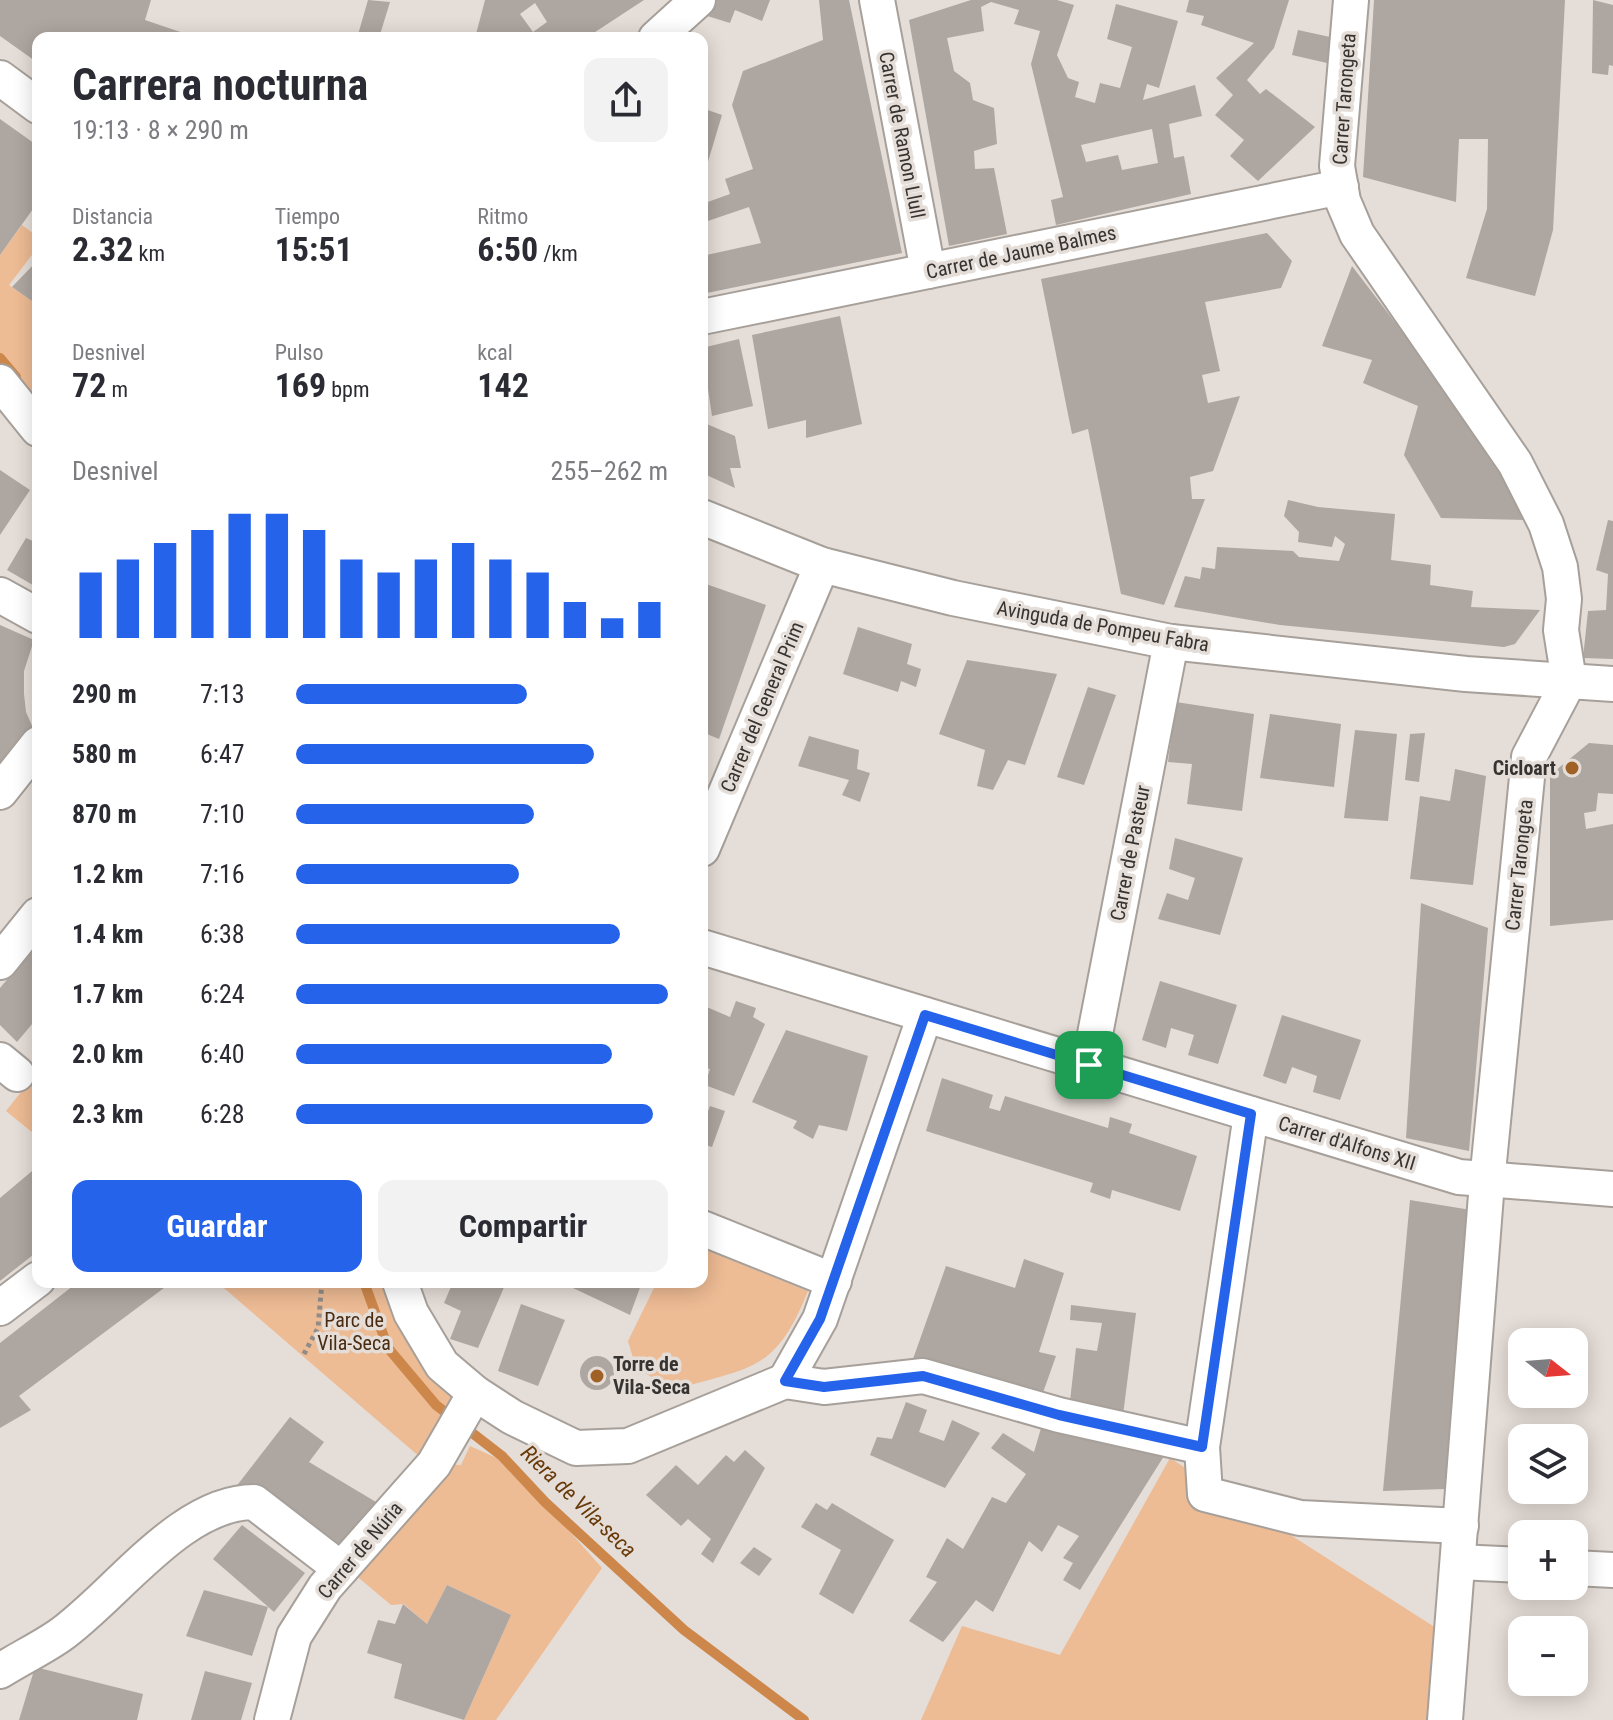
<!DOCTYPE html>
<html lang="es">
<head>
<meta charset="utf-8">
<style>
	:root { --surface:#fff; --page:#f2f2f3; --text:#2b2b33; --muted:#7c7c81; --accent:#2563eb }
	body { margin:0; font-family:"Roboto Condensed",sans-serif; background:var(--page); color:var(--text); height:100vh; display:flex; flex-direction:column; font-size:30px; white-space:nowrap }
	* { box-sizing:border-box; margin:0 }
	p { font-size:26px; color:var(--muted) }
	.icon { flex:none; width:44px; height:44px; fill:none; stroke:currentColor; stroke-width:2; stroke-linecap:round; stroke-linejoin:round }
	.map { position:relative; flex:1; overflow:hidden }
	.sheet { position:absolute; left:32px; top:32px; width:676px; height:1256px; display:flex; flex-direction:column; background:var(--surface); border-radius:16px; box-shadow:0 4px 20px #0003 }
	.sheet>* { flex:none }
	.needle { width:52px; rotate:107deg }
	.buttons { position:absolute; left:1508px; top:1328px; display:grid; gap:16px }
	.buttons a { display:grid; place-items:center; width:80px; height:80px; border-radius:16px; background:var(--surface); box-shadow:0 4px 20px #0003; font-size:40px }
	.pin { position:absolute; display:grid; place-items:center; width:68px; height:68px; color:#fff; margin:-34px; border-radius:16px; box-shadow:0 4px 12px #0006 }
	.round { display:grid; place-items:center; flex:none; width:84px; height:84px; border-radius:16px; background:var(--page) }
	.head { display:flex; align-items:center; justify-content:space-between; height:136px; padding:0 40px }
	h1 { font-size:44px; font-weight:700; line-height:60px }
	.figures { display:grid; grid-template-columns:repeat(3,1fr); gap:12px; height:136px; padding:8px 40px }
	.figures div { display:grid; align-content:center }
	.figures b { font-size:34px; font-weight:700 }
	.figures small { font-size:22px; font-weight:400 }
	.figures p { font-size:22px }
	.chart { height:224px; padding:16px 40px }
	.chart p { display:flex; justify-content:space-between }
	.chart svg { width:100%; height:144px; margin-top:8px; stroke:var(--accent); stroke-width:6 }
	.primary-button { display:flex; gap:16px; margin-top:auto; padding:16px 40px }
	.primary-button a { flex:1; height:92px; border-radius:16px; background:var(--accent); color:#fff; font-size:32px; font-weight:700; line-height:92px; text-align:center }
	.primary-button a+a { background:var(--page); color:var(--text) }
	ul { padding:0 40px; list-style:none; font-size:26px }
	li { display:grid; grid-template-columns:128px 96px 1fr; align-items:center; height:60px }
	li i { height:20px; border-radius:10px; background:var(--accent) }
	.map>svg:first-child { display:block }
</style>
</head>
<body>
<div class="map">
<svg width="1613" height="1720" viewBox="0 0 1613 1720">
	<rect width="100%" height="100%" fill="#e5ddd7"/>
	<g fill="#edbb94">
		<path d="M22 225 38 237V247L9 285 32 301 38 292V428L0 380V255Z"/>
		<path d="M38 1071V1137L6 1111Z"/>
		<path d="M702 1248 808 1291C775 1373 752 1366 674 1390L636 1368 628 1341 657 1282H702Z"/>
		<path d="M217 1282H386L462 1393 421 1458Z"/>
		<path d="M470 1446 510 1464 602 1568 496 1720H464L511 1615 447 1585 427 1624 404 1604 391 1605 359 1578 353 1568 442 1464 461 1465Z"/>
		<path d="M1170 1458 1444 1633 1433 1720H921L962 1626 1060 1655Z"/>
	</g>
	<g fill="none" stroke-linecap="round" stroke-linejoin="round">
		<g stroke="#cd874b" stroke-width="10">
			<path d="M0 358 16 377"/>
			<path d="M364 1282 388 1348 436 1405 502 1456 545 1502 684 1630 804 1720"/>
		</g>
	</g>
	<g fill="#aea6a0" fill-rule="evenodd">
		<path d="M0 0H151L145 20 198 38H38V63L0 36Z"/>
		<path d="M368 0 390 2 379 38H357Z"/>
		<path d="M485 0H644L586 38H475ZM535 3 547 22 533 32 520 14Z"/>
		<path d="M715 0H770L762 21 735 10 730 23 704 15Z"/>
		<path d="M819 0H849L902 253 702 294V256L761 243 749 207 702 223V204L730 194 725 179 753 169 732 105 743 71 823 40Z"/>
		<path d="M971 0H1057L1074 5 1057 55 1068 78 1079 82 1075 97 1095 103 1100 83 1120 88 1132 47 1107 39 1116 4 1178 21 1159 88 1147 84 1143 100 1195 85 1202 116 1169 124 1174 158 1184 156 1191 194 1056 225 1051 200 1063 197 1031 64 1040 31 1014 24 1019 10 991 2 981 7 984 31 947 38 954 71 970 83 973 100 994 108 997 144 974 151 975 169 994 168 1007 234 949 246 909 20ZM1152 129 1158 163 1122 170 1118 155 1086 162 1081 145Z"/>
		<path d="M1189 0H1289L1274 48 1247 80 1260 94 1266 89 1315 127 1258 181 1230 156 1244 140 1215 115 1233 95 1216 78 1254 43 1201 25 1204 16 1186 12Z"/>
		<path d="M1374 0H1565L1553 230 1535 296 1466 278 1487 209 1488 139H1459L1456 202 1363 177Z"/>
		<path d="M1593 0 1613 5V66L1609 65 1608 75 1592 73Z"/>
		<path d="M1298 30 1330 37 1327 63 1292 55Z"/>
		<path d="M702 108 722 115 707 165 702 164Z"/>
		<path d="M0 119 38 146V202L0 255Z"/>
		<path d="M1267 233 1292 261 1281 288 1205 302 1220 371 1202 375 1208 403 1240 396 1213 471 1190 477 1192 499H1205L1164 605 1121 594 1088 429 1072 434 1041 279Z"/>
		<path d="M38 260V292L32 301 12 287Z"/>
		<path d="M1352 266 1495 453 1526 520 1441 518 1404 455 1418 406 1363 383 1372 360 1322 346Z"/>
		<path d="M840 316 862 424 806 438V420L768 429 752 335Z"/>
		<path d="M739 339 753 406 712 416 702 348Z"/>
		<path d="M702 422 735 436 741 468H730L735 488 702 473Z"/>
		<path d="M0 470 30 490 0 535Z"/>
		<path d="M1288 500 1318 507 1395 514 1391 560 1431 565 1430 585 1473 591 1471 607 1540 610 1515 644 1504 647 1280 625 1174 607 1185 576 1200 579 1202 567 1215 569 1217 547 1293 551 1299 557 1339 561 1345 544 1335 536 1332 547 1298 542 1299 532 1284 516Z"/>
		<path d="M1608 520 1613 521V659L1583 658 1588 611 1606 610 1608 574 1596 570Z"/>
		<path d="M26 538 38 543V588L7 570Z"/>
		<path d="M703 583 766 605 719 739 702 732Z"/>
		<path d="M0 625 34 640 24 671V694L26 712 33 728 0 768Z"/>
		<path d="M858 627 912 644 907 664 921 669 916 687 901 681 898 692 843 674Z"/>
		<path d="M967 660 1057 674 1025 765 1008 760 993 790 977 786 985 750 939 734Z"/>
		<path d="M1088 687 1116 695 1084 785 1057 777Z"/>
		<path d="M1176 702 1254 714 1242 811 1187 804 1192 764 1168 762Z"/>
		<path d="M1270 714 1341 724 1334 787 1260 778Z"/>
		<path d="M1355 730 1397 734 1388 821 1344 818Z"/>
		<path d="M1425 733 1419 782 1405 780 1410 734Z"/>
		<path d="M809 736 859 750 857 769 870 773 860 802 842 795 849 780 798 766Z"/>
		<path d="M1589 743 1613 745V794L1598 793 1596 811 1584 813 1586 829 1613 824V920L1550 926V775Z"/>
		<path d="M1455 769 1486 776 1473 885 1410 879 1420 796 1450 801Z"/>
		<path d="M1175 838 1243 858 1220 935 1158 919 1167 893 1188 900 1195 878 1169 869Z"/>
		<path d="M1421 903 1488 928 1469 1151 1406 1138Z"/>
		<path d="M38 943V1017L17 1042 0 1025V988Z"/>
		<path d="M1160 981 1237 1005 1218 1064 1188 1055 1194 1035 1171 1028 1166 1048 1142 1040Z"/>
		<path d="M736 1001 756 1008 753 1017 765 1024 734 1096 705 1085 710 1069 702 1067V1005L730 1017Z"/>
		<path d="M1282 1015 1361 1040 1340 1100 1313 1092 1317 1076 1292 1067 1286 1084 1263 1076Z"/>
		<path d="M786 1030 868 1056 847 1131 819 1125 813 1139 793 1128 797 1121 752 1102Z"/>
		<path d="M942 1078 993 1095 989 1108 1000 1111 1005 1096 1108 1128 1110 1117 1132 1124 1129 1133 1197 1156 1180 1211 1112 1190 1110 1199 1090 1192 1093 1183 926 1131Z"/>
		<path d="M710 1106 725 1111 712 1147 702 1144V1127Z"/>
		<path d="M38 1166V1251L0 1281V1198Z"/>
		<path d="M1410 1200 1471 1210 1445 1489 1383 1491Z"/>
		<path d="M1024 1259 1064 1273 1039 1352 1056 1356 1040 1401 913 1359 946 1266 1015 1288Z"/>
		<path d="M78 1282H172L19 1396 31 1410 0 1428V1343Z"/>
		<path d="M453 1282 505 1285 478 1348 450 1339 461 1311 444 1303Z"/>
		<path d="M575 1282H642L630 1315 573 1288Z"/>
		<path d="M521 1304 565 1320 538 1386 498 1371Z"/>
		<path d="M1071 1305 1136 1313 1123 1415 1069 1410 1076 1348 1097 1351 1102 1323 1070 1320Z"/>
		<circle cx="597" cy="1373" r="17"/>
		<path d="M906 1402 927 1410 919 1432 944 1441 952 1420 980 1433 945 1488 870 1455 877 1437 892 1439Z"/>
		<path d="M290 1417 324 1442 309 1462 376 1502 338 1556 235 1488Z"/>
		<path d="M1044 1418 1169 1448 1080 1590 1063 1580 1073 1563 1063 1558 1079 1536 1058 1525 1042 1552 1029 1541 993 1612 976 1600 943 1642 909 1621 937 1582 926 1577 947 1538 963 1549 992 1497 1006 1503 1026 1474 991 1448 1003 1433 1034 1452Z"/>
		<path d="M745 1450 765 1468 713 1563 701 1554 711 1539 688 1519 681 1526 646 1495 676 1465 698 1485 726 1455 734 1462Z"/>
		<path d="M816 1503 827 1510 832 1503 894 1540 853 1614 819 1594 841 1550 801 1527Z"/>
		<path d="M242 1525 305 1573 274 1612 213 1559Z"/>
		<path d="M754 1547 772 1559 759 1576 740 1563Z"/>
		<path d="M447 1585 511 1615 464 1720 394 1698 402 1664 367 1653 378 1620 395 1624 403 1604 427 1624Z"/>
		<path d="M204 1590 268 1607 252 1656 186 1636Z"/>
		<path d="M35 1667 143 1694 137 1720H19Z"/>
		<path d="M205 1671 252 1683 241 1720H191Z"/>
	</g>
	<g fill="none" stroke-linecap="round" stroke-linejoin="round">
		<defs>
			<g id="minor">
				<path d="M877 0 928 271"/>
				<path d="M1351 0 1337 166 1343 201 1357 234 1515 463 1546 524 1560 567 1564 599 1561 630 1569 681 1529 757 1487 1182 1445 1720"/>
				<path d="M656 38 698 0"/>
				<path d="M0 78 38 106"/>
				<path d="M702 317 1341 187"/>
				<path d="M0 382 38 429"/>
				<path d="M702 517 822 565 953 598 1171 642 1466 674 1613 684"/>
				<path d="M0 595 38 616"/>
				<path d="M0 792 38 744"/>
				<path d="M702 849 822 565"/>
				<path d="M702 947 1459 1177 1613 1189"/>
				<path d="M0 962 38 915"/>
				<path d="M0 1060 17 1074"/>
				<path d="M1089 1065 1171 642"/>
				<path d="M1251 1114 1202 1447 1205 1494 1300 1518 1461 1526"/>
				<path d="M702 1228 834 1281"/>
				<path d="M400 1282 411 1313 442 1365 475 1393 512 1417 576 1448 628 1446 785 1381"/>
				<path d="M0 1308 38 1279"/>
				<path d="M785 1381 824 1387 923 1376 1059 1415 1202 1447"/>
				<path d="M785 1381 820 1319 925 1015"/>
				<path d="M1458 1562 1522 1565"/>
				<path d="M1574 1568 1613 1570"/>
				<path d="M0 1671C19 1659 40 1649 59 1636 115 1597 180 1502 254 1502L341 1569"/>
				<path d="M272 1720 294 1636 325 1587 434 1464 475 1393"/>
			</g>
		</defs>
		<use href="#minor" stroke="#a7a09a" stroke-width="38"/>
		<path stroke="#928c88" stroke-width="5" stroke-dasharray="4 4" stroke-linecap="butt" d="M304 1354 318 1328 322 1282"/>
		<use href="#minor" stroke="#fff" stroke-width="34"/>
	</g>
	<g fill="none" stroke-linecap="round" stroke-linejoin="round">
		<defs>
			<path id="route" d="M925 1015 1251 1114 1202 1447 1059 1415 923 1376 824 1387 785 1381 820 1319Z"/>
		</defs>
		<use href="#route" stroke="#fff" stroke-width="16"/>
		<use href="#route" stroke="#2563eb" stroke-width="10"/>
	</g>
	<g fill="#a06127" stroke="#e5ddd7" stroke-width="3">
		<circle cx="1572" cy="768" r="8"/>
		<circle cx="597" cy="1376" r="8"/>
	</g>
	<g text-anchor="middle" stroke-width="7" stroke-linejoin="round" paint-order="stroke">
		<g font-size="20" fill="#363331" stroke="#e5ddd7">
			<text transform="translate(1344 99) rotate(-86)" y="7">Carrer Tarongeta</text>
			<text transform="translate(902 135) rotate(79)" y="7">Carrer de Ramon Llull</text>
			<text transform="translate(1021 252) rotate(-12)" y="7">Carrer de Jaume Balmes</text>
			<text transform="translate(1103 626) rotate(10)" y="7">Avinguda de Pompeu Fabra</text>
			<text transform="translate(762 707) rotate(-67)" y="7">Carrer del General Prim</text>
			<text transform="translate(1130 853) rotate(-79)" y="7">Carrer de Pasteur</text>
			<text transform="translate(1519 865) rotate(-84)" y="7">Carrer Tarongeta</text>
			<text transform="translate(1347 1143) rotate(17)" y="7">Carrer d'Alfons XII</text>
			<text transform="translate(360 1550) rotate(-50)" y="7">Carrer de Núria</text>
		</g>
		<g font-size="20" font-weight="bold" fill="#363331" stroke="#e5ddd7" text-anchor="end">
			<text x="1556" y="775">Cicloart</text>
			<text x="613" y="1371" text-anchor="start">Torre de<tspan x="613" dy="23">Vila-Seca</tspan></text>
		</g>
		<g font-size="20" fill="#482b11" stroke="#e5ddd7">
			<text x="354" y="1327">Parc de<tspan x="354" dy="23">Vila-Seca</tspan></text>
		</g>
		<g font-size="22" font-style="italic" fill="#683a0a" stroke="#e5ddd7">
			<text transform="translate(579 1501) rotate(44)" y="8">Riera de Vila-seca</text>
		</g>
	</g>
</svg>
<div class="buttons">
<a><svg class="needle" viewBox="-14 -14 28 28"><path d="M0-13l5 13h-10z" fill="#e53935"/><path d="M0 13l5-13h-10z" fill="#7c7c81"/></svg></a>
<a><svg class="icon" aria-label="layers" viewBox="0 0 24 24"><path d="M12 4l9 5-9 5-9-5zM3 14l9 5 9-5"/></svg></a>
<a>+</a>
<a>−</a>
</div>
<div class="pin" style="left:1089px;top:1065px;background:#1e9e55"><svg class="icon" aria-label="arrive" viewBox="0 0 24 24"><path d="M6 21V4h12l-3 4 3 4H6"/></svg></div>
<section class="sheet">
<div class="head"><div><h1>Carrera nocturna</h1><p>19:13 · 8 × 290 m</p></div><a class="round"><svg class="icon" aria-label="share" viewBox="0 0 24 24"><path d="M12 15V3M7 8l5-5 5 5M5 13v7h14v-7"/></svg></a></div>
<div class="figures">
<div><p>Distancia</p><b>2.32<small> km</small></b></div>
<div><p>Tiempo</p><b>15:51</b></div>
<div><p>Ritmo</p><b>6:50<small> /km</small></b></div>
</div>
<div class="figures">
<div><p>Desnivel</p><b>72<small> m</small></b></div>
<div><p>Pulso</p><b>169<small> bpm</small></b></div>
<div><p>kcal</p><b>142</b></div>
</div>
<div class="chart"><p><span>Desnivel</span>255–262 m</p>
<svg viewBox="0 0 160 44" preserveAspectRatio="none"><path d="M5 44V24M15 44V20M25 44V15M35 44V11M45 44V6M55 44V6M65 44V11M75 44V20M85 44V24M95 44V20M105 44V15M115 44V20M125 44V24M135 44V33M145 44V38M155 44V33"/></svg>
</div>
<ul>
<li><b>290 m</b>7:13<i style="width:62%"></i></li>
<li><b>580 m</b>6:47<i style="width:80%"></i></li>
<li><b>870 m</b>7:10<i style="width:64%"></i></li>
<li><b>1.2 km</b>7:16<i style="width:60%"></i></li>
<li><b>1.4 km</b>6:38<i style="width:87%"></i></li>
<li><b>1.7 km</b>6:24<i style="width:100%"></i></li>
<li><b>2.0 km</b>6:40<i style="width:85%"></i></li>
<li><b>2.3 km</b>6:28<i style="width:96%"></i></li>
</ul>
<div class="primary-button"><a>Guardar</a><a>Compartir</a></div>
</section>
</div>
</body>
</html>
